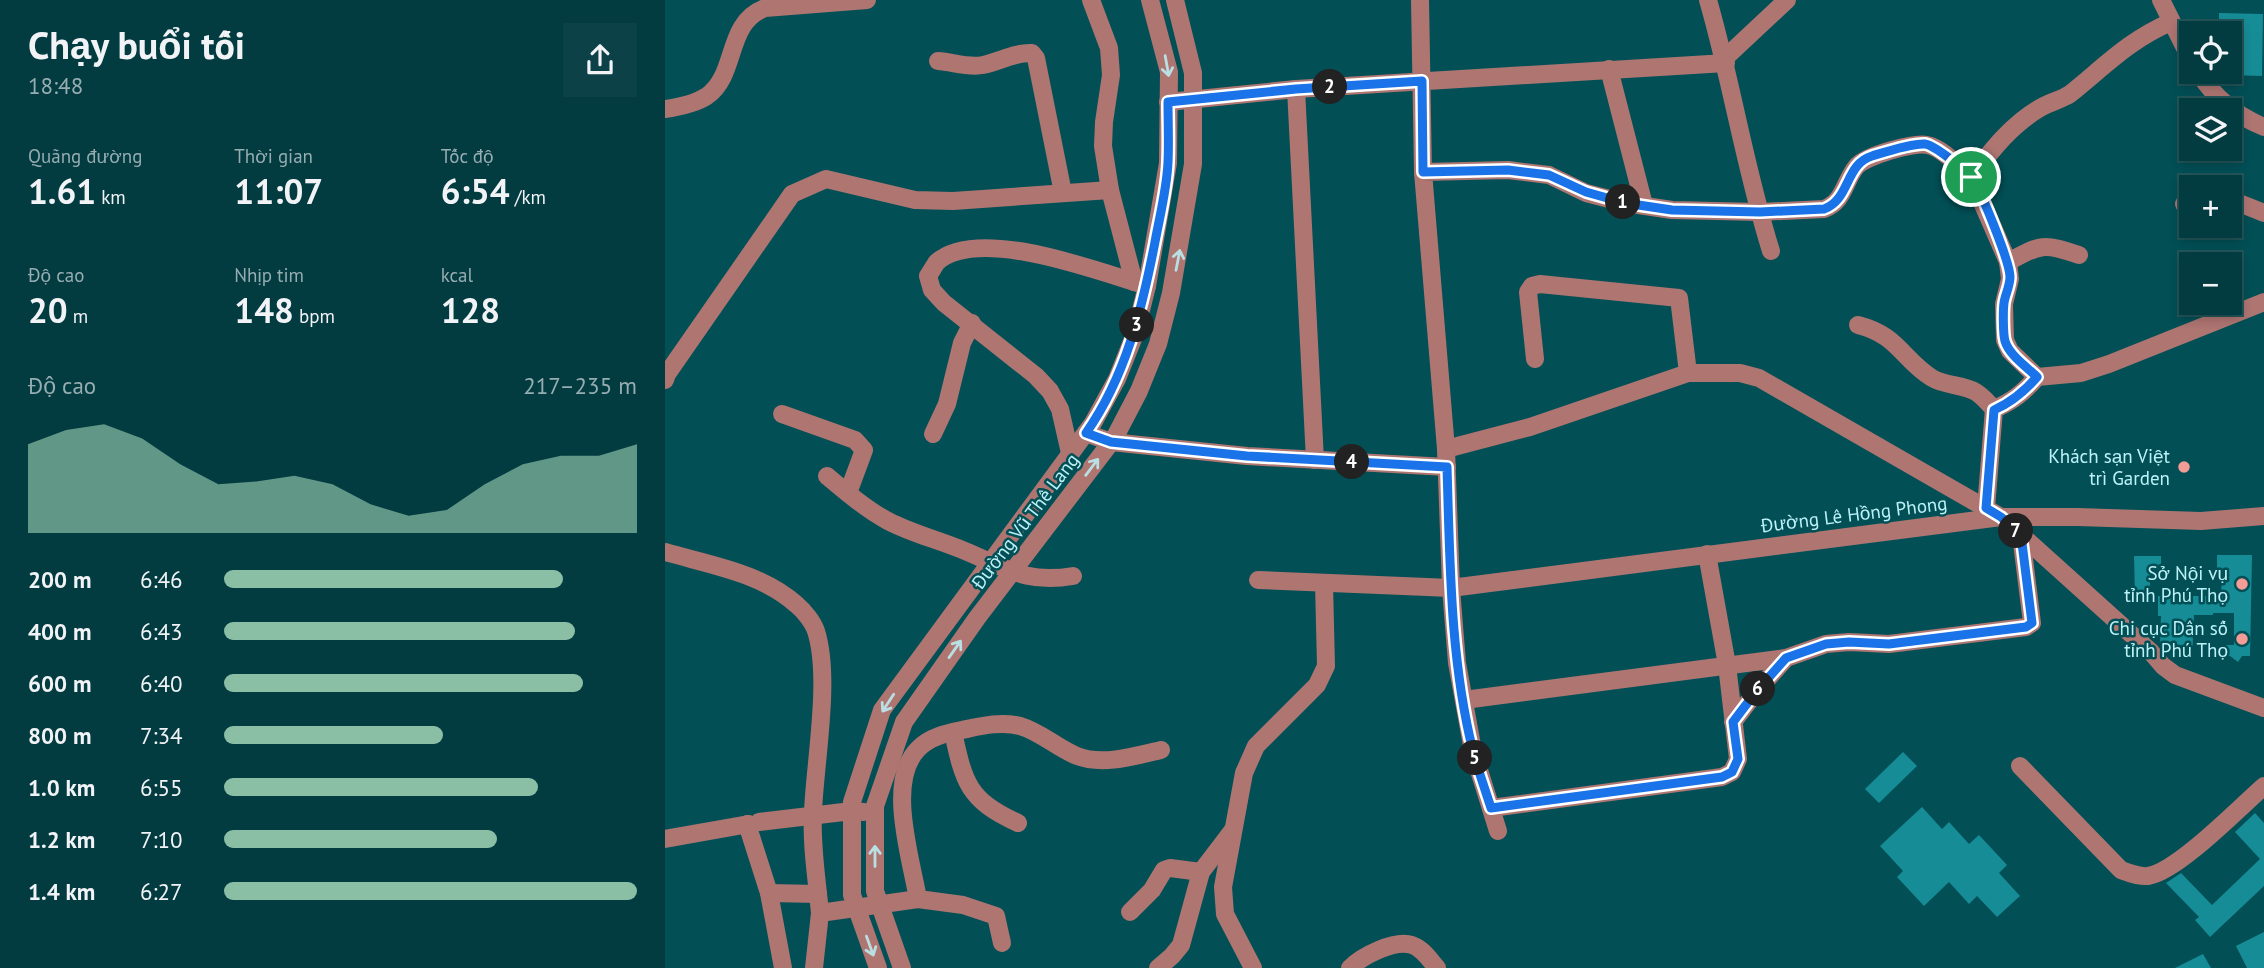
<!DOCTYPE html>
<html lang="vi">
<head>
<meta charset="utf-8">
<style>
	:root { --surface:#023b40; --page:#0c4247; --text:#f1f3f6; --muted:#96adb1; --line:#235559; --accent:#8abfa5 }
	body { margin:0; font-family:"PT Sans",sans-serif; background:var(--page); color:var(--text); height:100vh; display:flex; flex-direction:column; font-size:26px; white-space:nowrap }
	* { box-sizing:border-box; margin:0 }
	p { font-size:23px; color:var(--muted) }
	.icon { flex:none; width:38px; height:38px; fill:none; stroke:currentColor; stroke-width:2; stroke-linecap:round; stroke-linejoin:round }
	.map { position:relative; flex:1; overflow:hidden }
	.sheet { display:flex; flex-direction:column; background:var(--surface); width:665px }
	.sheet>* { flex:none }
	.controls { position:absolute; left:1514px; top:21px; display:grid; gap:14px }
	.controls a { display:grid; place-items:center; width:63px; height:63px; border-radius:0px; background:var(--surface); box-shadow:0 4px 10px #0003,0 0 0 2px var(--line); font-size:35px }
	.pin { position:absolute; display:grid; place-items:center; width:60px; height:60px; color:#fff; margin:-30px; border:4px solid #fff; border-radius:50%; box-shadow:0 2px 7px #0007 }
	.km { position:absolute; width:35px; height:35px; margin:-18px; border-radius:50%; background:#222; color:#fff; font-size:19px; line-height:35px; text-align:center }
	.round { display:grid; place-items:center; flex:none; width:74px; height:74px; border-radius:0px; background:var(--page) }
	.overview { display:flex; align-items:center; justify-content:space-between; height:119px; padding:0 28px }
	h1 { font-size:38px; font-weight:800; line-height:52px }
	.figures { display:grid; grid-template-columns:repeat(3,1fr); gap:10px; height:119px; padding:7px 28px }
	.figures div { display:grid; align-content:center }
	.figures b { font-size:35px; font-weight:800 }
	.figures small { font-size:19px; font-weight:400 }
	.figures p { font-size:19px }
	.chart { height:196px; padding:14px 28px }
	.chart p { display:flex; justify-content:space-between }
	.chart svg { width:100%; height:126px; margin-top:7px; fill:var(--accent); opacity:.7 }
	ul { padding:0 28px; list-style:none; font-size:23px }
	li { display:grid; grid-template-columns:112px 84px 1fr; align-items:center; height:52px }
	li i { height:18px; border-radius:9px; background:var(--accent) }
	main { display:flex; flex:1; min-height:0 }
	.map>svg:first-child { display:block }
</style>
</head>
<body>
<main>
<section class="sheet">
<div class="overview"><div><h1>Chạy buổi tối</h1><p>18:48</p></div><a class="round"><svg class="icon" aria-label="share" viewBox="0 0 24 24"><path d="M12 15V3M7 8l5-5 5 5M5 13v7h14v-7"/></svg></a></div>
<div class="figures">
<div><p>Quãng đường</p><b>1.61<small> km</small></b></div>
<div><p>Thời gian</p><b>11:07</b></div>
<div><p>Tốc độ</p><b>6:54<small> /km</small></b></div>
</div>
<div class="figures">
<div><p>Độ cao</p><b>20<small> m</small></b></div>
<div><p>Nhịp tim</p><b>148<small> bpm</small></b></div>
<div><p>kcal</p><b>128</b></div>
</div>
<div class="chart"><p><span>Độ cao</span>217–235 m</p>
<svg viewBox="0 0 160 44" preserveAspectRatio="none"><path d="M0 44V13L10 8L20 6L30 11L40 20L50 27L60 26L70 24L80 27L90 34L100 38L110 36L120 27L130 20L140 17L150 17L160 13V44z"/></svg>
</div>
<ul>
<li><b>200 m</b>6:46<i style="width:82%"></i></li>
<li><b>400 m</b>6:43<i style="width:85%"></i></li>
<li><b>600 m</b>6:40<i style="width:87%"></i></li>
<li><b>800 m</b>7:34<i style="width:53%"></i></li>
<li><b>1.0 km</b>6:55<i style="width:76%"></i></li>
<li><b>1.2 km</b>7:10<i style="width:66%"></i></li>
<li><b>1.4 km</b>6:27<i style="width:100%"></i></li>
</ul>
</section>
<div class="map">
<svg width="1599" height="968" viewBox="0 0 1599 968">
	<rect width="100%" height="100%" fill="#024f56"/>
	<g fill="#168c96">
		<path d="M1554 13 1598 14 1597 76 1564 75V33H1554Z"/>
		<path d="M1552 555H1587L1585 656H1577L1573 662 1565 656H1560V645H1569V613H1548V615H1529L1527 659 1506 658 1505 647 1495 645 1496 616H1493V596H1556L1557 571H1552Z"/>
		<path d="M1469 556H1496V570H1485V596L1470 597Z"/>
		<path d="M1238 752 1252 766 1214 803 1200 789Z"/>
		<path d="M1257 807 1277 829 1284 822 1304 844 1314 835 1342 865 1334 873 1355 896 1332 917 1312 896 1304 904 1284 882 1259 906 1232 877 1238 871 1215 846Z"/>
		<path d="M1590 813 1599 823V886L1545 937 1530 920 1534 917 1501 883 1516 873 1547 905 1595 859 1570 832Z"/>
		<path d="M1599 932V968H1582L1571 946Z"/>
		<path d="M1538 954 1546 968H1510Z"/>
	</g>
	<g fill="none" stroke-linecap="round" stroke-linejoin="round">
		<g stroke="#ae7571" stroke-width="18">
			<path d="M755 0 758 172"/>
			<path d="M1043 0C1067 83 1080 169 1106 251"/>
			<path d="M1496 0 1526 60"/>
			<path d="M1060 58 1122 0"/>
			<path d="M273 61C288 62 303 68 318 65 334 62 350 52 367 53L371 58 398 193"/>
			<path d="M944 69 979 205"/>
			<path d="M1533 72C1550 98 1570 115 1599 127"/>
			<path d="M631 89 650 460"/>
			<path d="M503 102 631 89 1061 63"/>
			<path d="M0 109C14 107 30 104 42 96 73 74 60 23 100 8L202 0"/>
			<path d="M445 190 469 282"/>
			<path d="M1564 199 1599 213"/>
			<path d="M1519 204 1526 203"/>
			<path d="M1343 262C1376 244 1378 243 1414 255"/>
			<path d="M1193 325C1233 335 1237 359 1267 378 1280 386 1296 384 1309 391 1317 395 1323 403 1329 409"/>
			<path d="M870 359 863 292 867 286 875 284 1014 298 1023 373"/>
			<path d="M1372 377 1345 351 1340 340 1339 304 1345 279 1343 262 1306 177C1327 150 1346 125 1375 108 1385 102 1396 100 1405 94 1440 66 1464 40 1506 22"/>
			<path d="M0 380 2 374 127 194 161 179 250 200 288 201 445 190 438 146 439 122 446 75 444 48 426 0"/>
			<path d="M117 414 190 440 199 450 183 493"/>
			<path d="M421 433 446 442 582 456 782 467"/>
			<path d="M268 434 282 404 297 343 307 323"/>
			<path d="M781 449 865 427 1023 373H1075L1094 378 1336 517 1486 652 1498 666 1510 675 1599 708"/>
			<path d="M405 453 395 409 385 391 371 376 279 303 267 290 263 276C266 272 269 266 272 262 314 225 434 272 482 286"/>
			<path d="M162 476C181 492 201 509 223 521 248 534 274 540 300 551 341 568 361 584 408 576"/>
			<path d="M1321 508 1329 409C1347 402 1359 392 1372 377L1416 373 1444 364 1599 302"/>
			<path d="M0 552C45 565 97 573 132 605 139 611 148 622 151 631 166 678 150 761 148 812 146 845 152 880 155 913"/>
			<path d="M593 580 786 588 1336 517H1413L1536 521 1599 516"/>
			<path d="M799 700 1121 658 1161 644 1184 642 1224 644 1361 627 1367 623 1356 535"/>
			<path d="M1068 722 1090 693 1121 658"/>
			<path d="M288 732C299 783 303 800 353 823"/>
			<path d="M1355 766 1456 870C1464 873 1474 877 1483 876 1512 872 1575 807 1599 786"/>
			<path d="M826 808 1057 777 1067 772 1073 759 1062 665 1042 554"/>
			<path d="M94 822 187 811 199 812"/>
			<path d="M82 824 104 893 118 968"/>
			<path d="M833 831 808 751 792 663 786 588 781 449 758 172 843 170 884 175 921 193 960 203 1007 210 1095 212 1159 209C1179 202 1179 182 1191 167 1199 156 1249 142 1262 145 1278 148 1294 167 1306 177"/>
			<path d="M0 839 84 824"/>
			<path d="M104 893 153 894"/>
			<path d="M253 899 298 905 331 916 337 943"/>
			<path d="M465 912 487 890 499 870 505 868 536 872"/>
			<path d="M149 968 155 913 253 899C246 858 221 781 253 749 264 737 282 733 297 730 316 726 336 721 355 726 376 732 392 748 412 756 438 766 470 756 496 750"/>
			<path d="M213 968 187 895V802L217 710 428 423 452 379 470 334 482 286 503 163 504 72 485 0"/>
			<path d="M237 968 210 891V806L239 722 312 618 450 437 474 391 493 344 506 293 528 164V73L510 0"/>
			<path d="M493 968 507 956 516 945 536 872 568 830"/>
			<path d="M588 968 560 914 558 887 579 773 591 746 652 685 661 666 659 583"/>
			<path d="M685 968C697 956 730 939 747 945 757 948 765 960 772 968"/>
		</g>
	</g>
	<defs><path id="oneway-shaft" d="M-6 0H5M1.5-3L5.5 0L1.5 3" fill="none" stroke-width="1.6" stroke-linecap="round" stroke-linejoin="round" transform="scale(1.75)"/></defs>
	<g stroke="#badfe3">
		<use href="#oneway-shaft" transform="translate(502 66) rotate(80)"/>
		<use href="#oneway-shaft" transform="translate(513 260) rotate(-79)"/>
		<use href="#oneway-shaft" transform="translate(427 467) rotate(-53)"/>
		<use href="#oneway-shaft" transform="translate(290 649) rotate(-55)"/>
		<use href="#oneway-shaft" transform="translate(223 703) rotate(123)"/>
		<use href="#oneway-shaft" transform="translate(210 856) rotate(-90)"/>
		<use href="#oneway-shaft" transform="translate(205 946) rotate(70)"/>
	</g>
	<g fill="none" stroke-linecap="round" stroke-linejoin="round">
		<defs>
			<path id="route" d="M757 81 758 172 843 170 884 175 921 192 960 203 1007 210 1095 212 1159 209C1185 200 1180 164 1207 156 1220 152 1247 143 1260 144 1269 145 1301 170 1307 178 1316 191 1345 262 1345 277 1345 286 1340 295 1339 303 1338 311 1338 334 1340 341 1344 355 1362 367 1372 377 1359 392 1347 402 1329 410L1321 508 1336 517 1356 535 1367 623 1361 627 1224 644 1184 642 1161 644 1121 658 1090 693 1068 722 1073 759 1067 772 1057 777 826 808C820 789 813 770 808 751 785 659 785 562 782 467L582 456 446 442 421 433C461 376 477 309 490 242 495 215 502 188 503 162 504 142 503 122 503 102L631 89Z"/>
		</defs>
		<use href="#route" stroke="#fff" stroke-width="14"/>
		<use href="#route" stroke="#1a73e8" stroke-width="9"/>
	</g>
	<g fill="#f59c96" stroke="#024f56" stroke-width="2.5">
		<circle cx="1519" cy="467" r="7"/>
		<circle cx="1577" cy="584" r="7"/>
		<circle cx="1577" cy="639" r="7"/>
	</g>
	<g text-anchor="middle" stroke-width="5" stroke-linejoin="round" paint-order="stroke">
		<g font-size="19" fill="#bcf2f7" stroke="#024f56" text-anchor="end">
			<text x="1505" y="463">Khách sạn Việt<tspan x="1505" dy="22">trì Garden</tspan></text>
			<text x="1563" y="580">Sở Nội vụ<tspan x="1563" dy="22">tỉnh Phú Thọ</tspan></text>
			<text x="1563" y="635">Chi cục Dân số<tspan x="1563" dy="22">tỉnh Phú Thọ</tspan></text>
		</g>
		<g font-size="19" fill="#bcf2f7" stroke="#024f56">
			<text transform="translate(1189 514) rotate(-7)" y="7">Đường Lê Hồng Phong</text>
			<text transform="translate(360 521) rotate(-53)" y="7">Đường Vũ Thê Lang</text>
		</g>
	</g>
</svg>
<div class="controls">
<a><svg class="icon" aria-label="locate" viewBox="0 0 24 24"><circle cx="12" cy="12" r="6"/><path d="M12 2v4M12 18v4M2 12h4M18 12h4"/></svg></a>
<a><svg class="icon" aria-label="layers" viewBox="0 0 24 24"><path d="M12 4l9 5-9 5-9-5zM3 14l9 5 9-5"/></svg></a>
<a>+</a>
<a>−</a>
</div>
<div class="pin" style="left:1306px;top:177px;background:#1e9e55"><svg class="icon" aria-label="arrive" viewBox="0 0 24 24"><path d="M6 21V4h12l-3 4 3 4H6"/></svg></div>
<b class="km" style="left:958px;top:202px">1</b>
<b class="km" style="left:665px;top:87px">2</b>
<b class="km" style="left:472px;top:325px">3</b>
<b class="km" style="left:687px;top:462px">4</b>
<b class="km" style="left:810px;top:758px">5</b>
<b class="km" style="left:1093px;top:689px">6</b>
<b class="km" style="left:1351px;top:531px">7</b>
</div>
</main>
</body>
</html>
